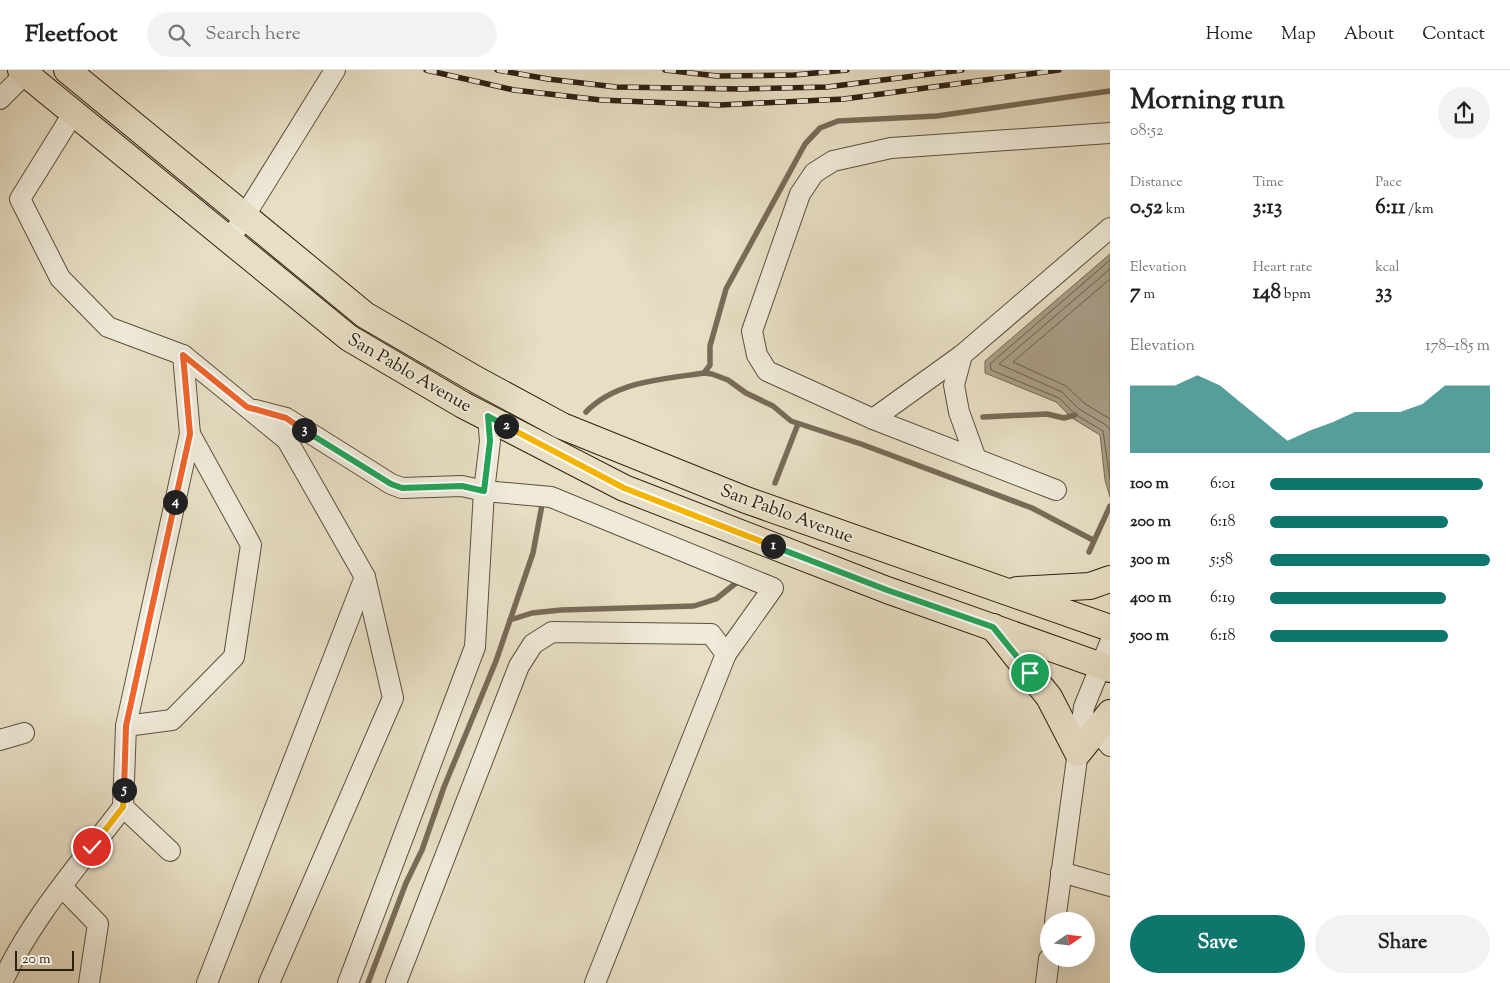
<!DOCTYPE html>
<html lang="en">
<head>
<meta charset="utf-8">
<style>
	:root { --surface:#fff; --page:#f2f2f2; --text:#222; --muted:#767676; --line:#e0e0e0; --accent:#0f766e }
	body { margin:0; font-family:"Sorts Mill Goudy",serif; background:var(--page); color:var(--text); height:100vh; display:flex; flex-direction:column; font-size:19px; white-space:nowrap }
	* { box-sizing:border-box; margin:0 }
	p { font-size:16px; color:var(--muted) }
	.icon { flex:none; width:28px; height:28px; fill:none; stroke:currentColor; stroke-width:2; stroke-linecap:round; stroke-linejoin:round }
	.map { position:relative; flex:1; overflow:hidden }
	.drawer { display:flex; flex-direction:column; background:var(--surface); width:400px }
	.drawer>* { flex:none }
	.needle { width:32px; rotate:76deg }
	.fabs { position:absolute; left:1040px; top:842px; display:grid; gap:10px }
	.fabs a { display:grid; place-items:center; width:55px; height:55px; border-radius:50%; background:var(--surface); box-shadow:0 5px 20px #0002; font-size:25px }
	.scale { position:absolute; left:15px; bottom:12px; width:59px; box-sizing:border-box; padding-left:5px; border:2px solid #2e2011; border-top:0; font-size:14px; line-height:18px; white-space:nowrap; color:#2e2011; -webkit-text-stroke:4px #efead9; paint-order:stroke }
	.pin { position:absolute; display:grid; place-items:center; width:42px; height:42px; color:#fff; margin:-21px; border:2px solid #fff; border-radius:50%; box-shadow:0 1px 5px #0007 }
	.km { position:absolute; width:25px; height:25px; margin:-12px; border-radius:50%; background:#222; color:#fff; font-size:14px; line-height:25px; text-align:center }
	.round { display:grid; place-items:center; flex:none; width:52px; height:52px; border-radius:26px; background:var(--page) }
	.overview { display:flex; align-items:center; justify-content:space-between; height:85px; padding:0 20px }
	h1 { font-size:28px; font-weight:800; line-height:38px }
	.figures { display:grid; grid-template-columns:repeat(3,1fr); gap:8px; height:85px; padding:5px 20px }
	.figures div { display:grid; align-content:center }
	.figures b { font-size:21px; font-weight:800 }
	.figures small { font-size:14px; font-weight:400 }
	.figures p { font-size:14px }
	.chart { height:140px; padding:10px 20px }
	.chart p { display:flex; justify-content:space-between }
	.chart svg { width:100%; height:90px; margin-top:5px; fill:var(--accent); opacity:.7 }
	.button { display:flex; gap:10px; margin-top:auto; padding:10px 20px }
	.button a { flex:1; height:58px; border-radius:30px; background:var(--accent); color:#fff; font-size:20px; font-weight:800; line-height:58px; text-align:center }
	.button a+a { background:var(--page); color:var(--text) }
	ul { padding:0 20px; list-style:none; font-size:16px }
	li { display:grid; grid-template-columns:80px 60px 1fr; align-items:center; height:38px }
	li i { height:12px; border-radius:6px; background:var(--accent) }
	header { display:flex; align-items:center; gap:30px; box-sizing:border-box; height:70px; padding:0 25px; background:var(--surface); border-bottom:1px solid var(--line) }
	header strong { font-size:24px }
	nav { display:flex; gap:28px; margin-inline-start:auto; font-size:18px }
	.search { width:350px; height:45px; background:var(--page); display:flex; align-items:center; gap:12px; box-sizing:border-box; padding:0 18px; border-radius:28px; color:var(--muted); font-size:19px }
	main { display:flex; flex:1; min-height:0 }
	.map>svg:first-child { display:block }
</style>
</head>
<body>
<header>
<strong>Fleetfoot</strong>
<div class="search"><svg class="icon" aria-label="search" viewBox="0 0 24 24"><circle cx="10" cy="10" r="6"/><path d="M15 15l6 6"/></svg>Search here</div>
<nav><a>Home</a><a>Map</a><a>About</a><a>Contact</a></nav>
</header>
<main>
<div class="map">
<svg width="1110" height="913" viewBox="0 0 1110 913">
	<rect width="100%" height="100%" fill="#e7dec4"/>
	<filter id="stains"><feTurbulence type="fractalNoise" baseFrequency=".004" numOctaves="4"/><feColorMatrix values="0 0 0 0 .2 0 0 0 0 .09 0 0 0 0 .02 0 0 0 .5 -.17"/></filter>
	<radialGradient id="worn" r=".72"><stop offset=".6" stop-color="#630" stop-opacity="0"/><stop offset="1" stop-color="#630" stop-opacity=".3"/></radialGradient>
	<path fill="#a89d87" stroke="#776b58" d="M1110 184V427L1105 410 1100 365 1072 348 1056 332 985 303V291Z"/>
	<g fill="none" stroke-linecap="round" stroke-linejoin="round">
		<g stroke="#6b5e4c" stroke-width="1">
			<path d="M1110 190 990 294 991 300 1059 328 1075 344 1103 361 1110 410"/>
			<path d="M1110 199 999 294 1062 322 1079 339 1106 355 1110 360"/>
			<path d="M1110 209 1013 292 1066 316 1084 333 1110 349"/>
		</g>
		<g stroke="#776b58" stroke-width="5.5">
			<path d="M704 303 710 295V276L726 219 805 74 820 58 838 51 937 46 1110 21"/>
			<path d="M586 342C616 311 664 309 704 303L712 304 728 310 746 323 773 336 791 351 861 374 1032 438 1093 470"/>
			<path d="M983 347 1047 344 1064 348 1075 345"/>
			<path d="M775 413 798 354"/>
			<path d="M1089 482 1110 436"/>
			<path d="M510 550 532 543 561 540 694 536 716 529 736 513"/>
			<path d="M368 913 406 813 422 780 444 717 496 591 533 483 542 435"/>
		</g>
		<defs>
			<g id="minor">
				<path d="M0 29 29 0"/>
				<path d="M74 42 20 129 60 208 108 257 183 285 287 370 365 507 393 628 269 913"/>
				<path d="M1110 63 891 78 833 91 814 103 800 124 752 261 757 285 767 301 873 349 962 285 1110 158"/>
				<path d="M229 171 335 0"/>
				<path d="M962 285 954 315 959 342 976 389"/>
				<path d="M255 340 286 348 391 414 402 418 462 416 484 421 551 427 773 518 726 584"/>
				<path d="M873 349 1056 420"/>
				<path d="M126 656 172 650 234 587 251 475 190 364"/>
				<path d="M1096 659 1110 676"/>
				<path d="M0 670 24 663"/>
				<path d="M170 781 123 737 126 656 190 364 183 285"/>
				<path d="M1061 802 1110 816"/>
				<path d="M62 817 98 854 89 913"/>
				<path d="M1055 851 1084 637 1110 573"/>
				<path d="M2 913C29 851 82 791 123 737"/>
				<path d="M207 913 365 507"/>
				<path d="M348 913 475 577 484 421 490 371 488 346"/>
				<path d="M396 913 519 596 533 574 552 562 711 564 726 584 595 913"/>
				<path d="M1046 913 1049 889"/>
			</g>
			<g id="major">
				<path d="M21 0 349 268 463 335 624 418 887 520 1110 599"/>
				<path d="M67 0 365 245 477 310 562 356 746 430 1110 558"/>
				<path d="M1017 520 1090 516 1110 509"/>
				<path d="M993 557 1049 627 1078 683 1110 643"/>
			</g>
		</defs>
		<use href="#minor" stroke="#5c503e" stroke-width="22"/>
		<use href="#major" stroke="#2e2011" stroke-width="28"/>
		<use href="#minor" stroke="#efead9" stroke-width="20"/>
		<use href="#major" stroke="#e7dec4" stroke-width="26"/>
		<defs>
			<g id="rail">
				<path d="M426 0 514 20 601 30 720 35 844 29 1059 0"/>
				<path d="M497 0 548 9 616 17 739 19 827 17 962 0"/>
				<path d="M665 0 717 6 794 5 847 0"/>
			</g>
		</defs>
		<use href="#rail" stroke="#2e2011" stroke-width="5.5"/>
		<use href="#rail" stroke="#efead9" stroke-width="4" stroke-dasharray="11" stroke-linecap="butt"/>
	</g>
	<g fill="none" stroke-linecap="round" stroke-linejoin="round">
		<defs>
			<path id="split-1" d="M773 476 887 520 993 557 1030 603"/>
			<path id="split-2" d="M506 356 624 418 773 476"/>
			<path id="split-3" d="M304 360 391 414 402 418 462 416 484 421 490 371 488 346 506 356"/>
			<path id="split-4" d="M175 432 190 364 183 285 247 337 286 348 304 360"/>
			<path id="split-5" d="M124 720 126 656 175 432"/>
			<path id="split-6" d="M92 777 123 737 124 720"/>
		</defs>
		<use href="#split-1" stroke="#fff" stroke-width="10"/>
		<use href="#split-2" stroke="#fff" stroke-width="10"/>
		<use href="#split-3" stroke="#fff" stroke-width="10"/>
		<use href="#split-4" stroke="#fff" stroke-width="10"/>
		<use href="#split-5" stroke="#fff" stroke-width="10"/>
		<use href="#split-6" stroke="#fff" stroke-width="10"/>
		<use href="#split-1" stroke="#22a559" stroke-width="6"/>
		<use href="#split-2" stroke="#f5b400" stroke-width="6"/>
		<use href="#split-3" stroke="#22a559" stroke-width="6"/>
		<use href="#split-4" stroke="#f0652b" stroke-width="6"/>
		<use href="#split-5" stroke="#f0652b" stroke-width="6"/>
		<use href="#split-6" stroke="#f5b400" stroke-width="6"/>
	</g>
	<g text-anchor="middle" stroke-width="4" stroke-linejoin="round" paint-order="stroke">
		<g font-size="18" fill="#2e2011" stroke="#efead9">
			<text transform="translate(410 302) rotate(30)" y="6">San Pablo Avenue</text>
			<text transform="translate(787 443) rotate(20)" y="6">San Pablo Avenue</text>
		</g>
	</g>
	<rect width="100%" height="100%" filter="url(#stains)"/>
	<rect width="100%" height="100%" fill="url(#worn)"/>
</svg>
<div class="fabs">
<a><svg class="needle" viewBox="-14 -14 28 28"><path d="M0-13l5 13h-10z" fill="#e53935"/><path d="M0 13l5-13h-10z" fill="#767676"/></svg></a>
</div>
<div class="scale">20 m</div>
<div class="pin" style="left:1030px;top:603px;background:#1e9e55"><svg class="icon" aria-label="arrive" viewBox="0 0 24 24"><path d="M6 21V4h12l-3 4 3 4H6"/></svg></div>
<div class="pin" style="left:92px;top:777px;background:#d93025"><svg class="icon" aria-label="check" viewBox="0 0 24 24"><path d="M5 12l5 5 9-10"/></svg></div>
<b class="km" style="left:773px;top:476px">1</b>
<b class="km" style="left:506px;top:356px">2</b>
<b class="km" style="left:304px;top:360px">3</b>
<b class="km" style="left:175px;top:432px">4</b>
<b class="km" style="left:124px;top:720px">5</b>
</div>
<section class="drawer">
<div class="overview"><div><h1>Morning run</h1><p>08:52</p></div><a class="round"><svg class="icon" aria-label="share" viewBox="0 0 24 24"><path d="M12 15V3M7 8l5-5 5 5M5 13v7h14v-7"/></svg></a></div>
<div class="figures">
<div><p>Distance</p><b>0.52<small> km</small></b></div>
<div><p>Time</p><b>3:13</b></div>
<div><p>Pace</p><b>6:11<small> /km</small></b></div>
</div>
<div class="figures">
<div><p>Elevation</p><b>7<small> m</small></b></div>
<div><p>Heart rate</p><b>148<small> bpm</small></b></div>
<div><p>kcal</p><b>33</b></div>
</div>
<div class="chart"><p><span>Elevation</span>178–185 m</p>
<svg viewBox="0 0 160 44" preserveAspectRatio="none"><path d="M0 44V11L10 11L20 11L30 6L40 11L50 20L60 29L70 38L80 33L90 29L100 24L110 24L120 24L130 20L140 11L150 11L160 11V44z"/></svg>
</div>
<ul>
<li><b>100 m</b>6:01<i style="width:97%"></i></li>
<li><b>200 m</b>6:18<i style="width:81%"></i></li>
<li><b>300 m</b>5:58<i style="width:100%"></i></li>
<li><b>400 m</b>6:19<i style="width:80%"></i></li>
<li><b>500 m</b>6:18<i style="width:81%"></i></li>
</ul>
<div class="button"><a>Save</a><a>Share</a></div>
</section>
</main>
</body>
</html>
